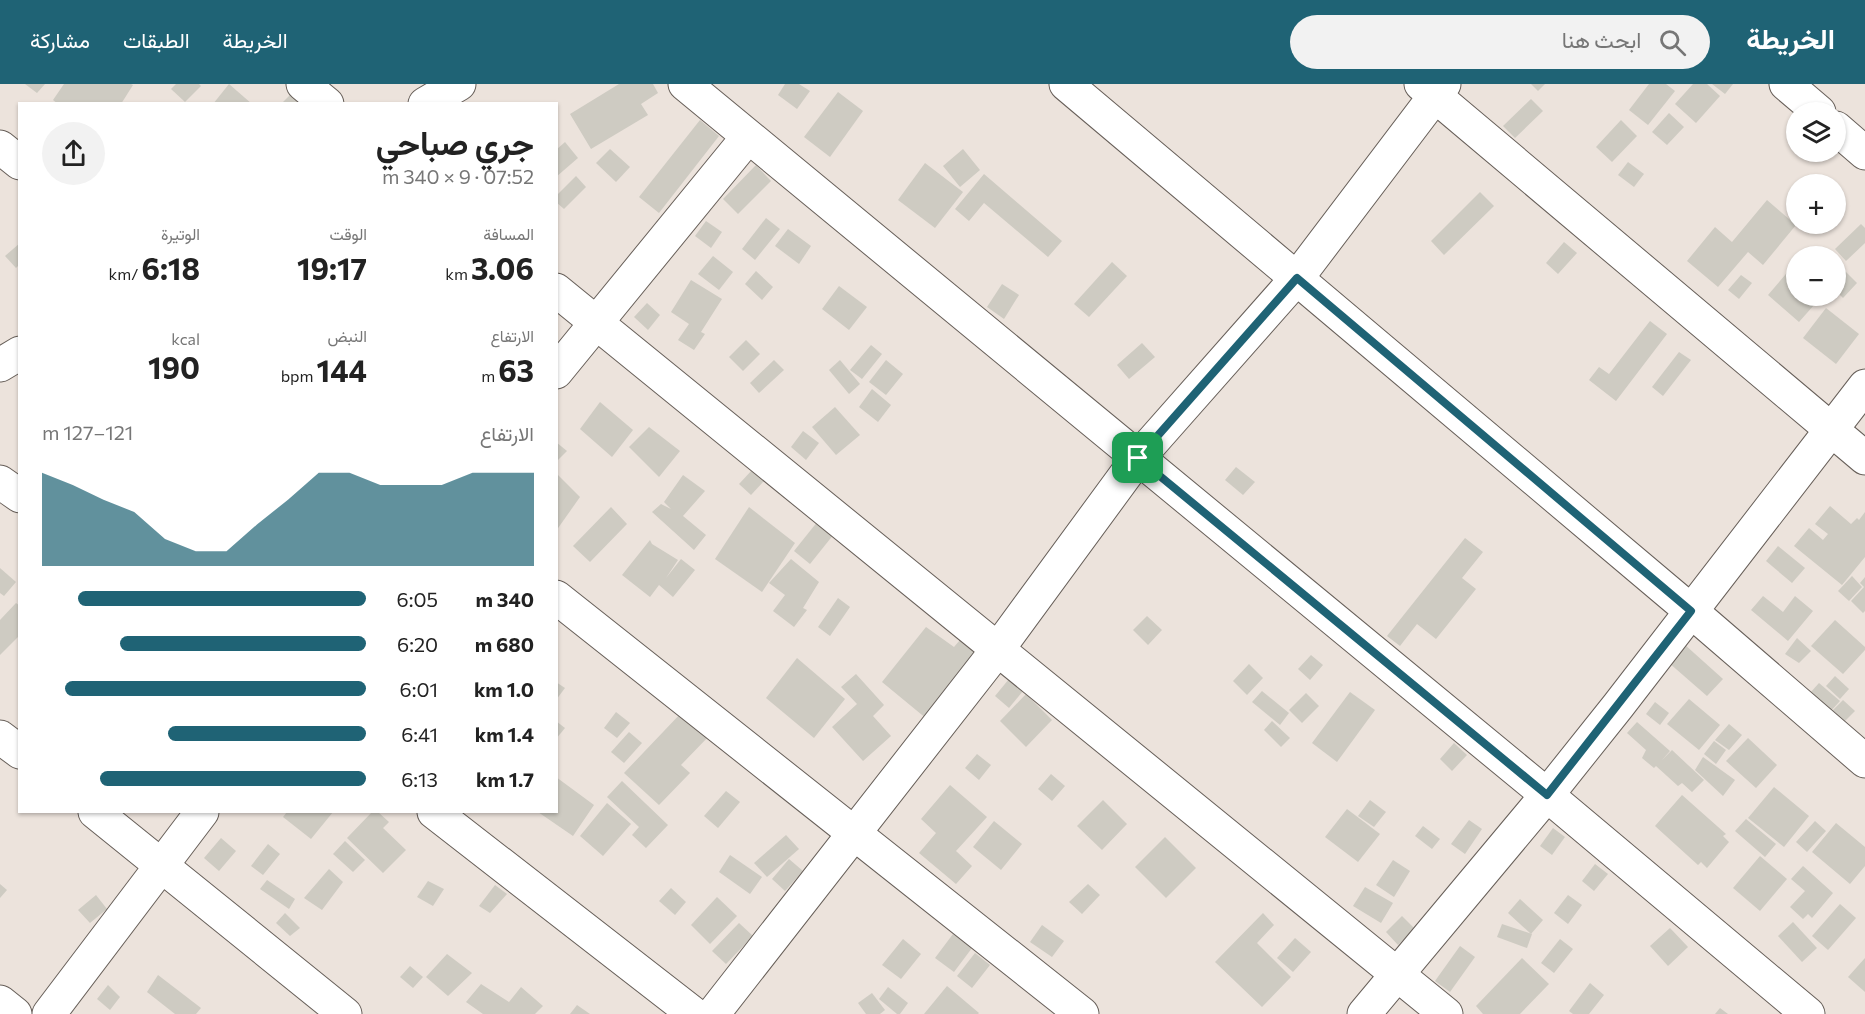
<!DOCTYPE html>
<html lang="ar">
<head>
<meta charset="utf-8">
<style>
	:root { --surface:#fff; --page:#f2f2f2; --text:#222; --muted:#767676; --accent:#1f6375 }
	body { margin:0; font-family:Commissioner,Vazirmatn,sans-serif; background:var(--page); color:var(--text); direction:rtl; height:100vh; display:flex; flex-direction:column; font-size:22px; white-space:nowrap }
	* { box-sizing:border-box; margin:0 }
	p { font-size:20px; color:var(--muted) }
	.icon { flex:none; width:33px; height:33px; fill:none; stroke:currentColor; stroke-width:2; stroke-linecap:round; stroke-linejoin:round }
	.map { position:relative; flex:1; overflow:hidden; direction:ltr }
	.sheet { position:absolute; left:18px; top:18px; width:540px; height:711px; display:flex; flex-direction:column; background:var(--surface); border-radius:0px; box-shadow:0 2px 4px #0004; direction:rtl }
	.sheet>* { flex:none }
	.fabs { position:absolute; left:1786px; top:18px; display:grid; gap:12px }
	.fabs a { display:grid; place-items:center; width:60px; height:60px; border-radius:50%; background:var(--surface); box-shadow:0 2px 4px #0004; font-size:30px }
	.pin { position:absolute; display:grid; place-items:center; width:51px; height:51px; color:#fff; margin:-26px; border-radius:12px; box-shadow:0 3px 9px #0006 }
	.round { display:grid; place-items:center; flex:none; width:63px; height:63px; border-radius:32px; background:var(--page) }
	.head { display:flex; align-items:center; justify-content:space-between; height:102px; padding:0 24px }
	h1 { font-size:33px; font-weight:700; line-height:45px }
	.figures { display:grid; grid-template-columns:repeat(3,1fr); gap:9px; height:102px; padding:6px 24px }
	.figures div { display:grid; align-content:center }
	.figures b { font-size:30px; font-weight:700 }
	.figures small { font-size:16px; font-weight:400 }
	.figures p { font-size:16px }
	.chart { height:168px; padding:12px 24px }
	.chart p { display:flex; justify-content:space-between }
	.chart svg { width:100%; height:108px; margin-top:6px; fill:var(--accent); opacity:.7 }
	ul { padding:0 24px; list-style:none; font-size:20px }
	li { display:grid; grid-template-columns:96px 72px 1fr; align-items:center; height:45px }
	li i { height:15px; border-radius:8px; background:var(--accent) }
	header { display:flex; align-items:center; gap:36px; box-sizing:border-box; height:84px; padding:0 30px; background:var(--accent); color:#fff }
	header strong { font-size:28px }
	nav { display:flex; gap:33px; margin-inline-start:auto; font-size:21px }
	.search { width:420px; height:54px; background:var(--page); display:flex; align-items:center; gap:15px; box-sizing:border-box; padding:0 21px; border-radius:33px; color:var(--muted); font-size:22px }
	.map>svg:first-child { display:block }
</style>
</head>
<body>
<header>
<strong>الخريطة</strong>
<div class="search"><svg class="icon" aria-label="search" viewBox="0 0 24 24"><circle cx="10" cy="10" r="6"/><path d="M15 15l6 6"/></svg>ابحث هنا</div>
<nav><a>الخريطة</a><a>الطبقات</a><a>مشاركة</a></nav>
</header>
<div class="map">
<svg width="1865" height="930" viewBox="0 0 1865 930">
	<rect width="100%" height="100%" fill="#ece3dc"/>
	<g fill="#cecbc2">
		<path d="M25 0H45L37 9Z"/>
		<path d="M64 0H131L133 1 121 20H58L53 16Z"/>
		<path d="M176 0H199L201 2 185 18 171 5Z"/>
		<path d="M229 0 252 20H213Z"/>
		<path d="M619 0H653L658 9 641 20 648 31 591 65 570 30Z"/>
		<path d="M785 0H799L810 7 797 25 778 11Z"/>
		<path d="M1531 0H1545L1538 7Z"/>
		<path d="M1649 0H1666L1675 7 1648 41 1629 26Z"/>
		<path d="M1693 0H1707L1720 12 1696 39 1675 20Z"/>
		<path d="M1712 0H1733L1725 10Z"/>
		<path d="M293 8 304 20H281Z"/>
		<path d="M838 8 863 27 830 73 804 53Z"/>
		<path d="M1531 15 1543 27 1515 54 1503 42Z"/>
		<path d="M1669 29 1684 43 1667 61 1652 48Z"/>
		<path d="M700 36 719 52 659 129 639 113Z"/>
		<path d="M1621 36 1637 52 1612 78 1596 63Z"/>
		<path d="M565 58 578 74 556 93V66Z"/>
		<path d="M610 65 630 83 616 98 596 79Z"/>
		<path d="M963 65 980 86 960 103 943 82Z"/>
		<path d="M1628 78 1644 90 1634 103 1618 91Z"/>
		<path d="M925 79 963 108 935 144 898 116Z"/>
		<path d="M756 81 771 97 738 130 723 115Z"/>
		<path d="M984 90 1062 157 1048 173 984 119 969 137 955 125Z"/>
		<path d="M576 92 586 103 564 125 556 118V112Z"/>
		<path d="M1480 108 1494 122 1444 171 1431 157Z"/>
		<path d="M1767 116 1796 141 1763 181 1748 168 1718 203 1687 177 1715 143 1732 158Z"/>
		<path d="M766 134 780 145 755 176 742 165Z"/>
		<path d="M706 137 722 148 711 164 695 152Z"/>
		<path d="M1861 140 1865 144V159L1846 177 1835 165Z"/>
		<path d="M788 145 811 162 799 180 775 162Z"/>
		<path d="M1564 158 1577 169 1558 190 1546 179Z"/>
		<path d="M20 159V180L16 184 5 172Z"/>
		<path d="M713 172 733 188 719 206 698 190Z"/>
		<path d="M1112 178 1127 192 1089 233 1074 220Z"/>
		<path d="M1791 184 1797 189V212H1822L1799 238 1768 211Z"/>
		<path d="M756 187 773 203 762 216 745 200Z"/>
		<path d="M1846 188 1857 199 1843 214 1836 207V198Z"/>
		<path d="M1741 191 1752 199 1739 215 1728 206Z"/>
		<path d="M691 196 722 215 701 248 705 250 694 266 678 256 689 240 671 228Z"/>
		<path d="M1002 200 1019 211 1004 235 987 223Z"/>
		<path d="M839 202 867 223 849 246 822 225Z"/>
		<path d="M647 219 660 231 648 246 634 233Z"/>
		<path d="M1826 224 1859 250 1836 280 1803 254Z"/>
		<path d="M1650 237 1667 250 1616 317 1589 296 1599 283 1609 290Z"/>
		<path d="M746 256 760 270 743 287 729 273Z"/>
		<path d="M1142 259 1155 273 1129 295 1117 281Z"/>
		<path d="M871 261 882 270 862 295 850 286Z"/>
		<path d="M1679 268 1691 276 1663 312 1652 303Z"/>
		<path d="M774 276 784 286 759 309 750 299Z"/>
		<path d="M840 276 860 300 849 310 829 286Z"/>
		<path d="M886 276 903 290 886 311 869 298Z"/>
		<path d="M872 305 891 321 878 338 859 323Z"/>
		<path d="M600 318 633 346 612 373 580 345Z"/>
		<path d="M835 323 860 351 836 371 812 343Z"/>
		<path d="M649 343 680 367 659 393 629 363Z"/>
		<path d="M803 347 819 359 806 376 791 363Z"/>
		<path d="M556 358 567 367 556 378Z"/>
		<path d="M1236 383 1255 398 1243 411 1225 396Z"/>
		<path d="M753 385 765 396 751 411 739 400Z"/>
		<path d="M556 389 580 413 556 447Z"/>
		<path d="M683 391 705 407 683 432 706 451 694 466 652 428 661 420 671 425 664 418Z"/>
		<path d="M1830 422 1851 440 1857 434 1859 436 1865 428V473L1842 501 1794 462 1809 444 1823 456 1828 450 1815 440Z"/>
		<path d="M611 423 627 440 590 478 573 462Z"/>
		<path d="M749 423 795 459 762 508 715 475Z"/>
		<path d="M818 437 834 450 810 480 794 467Z"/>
		<path d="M1465 454 1483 468 1462 494 1476 505 1436 555 1417 540 1400 562 1387 552Z"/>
		<path d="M650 456 652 460 678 476 666 494 681 475 695 486 673 513 659 501 650 513 622 491Z"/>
		<path d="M1778 462 1805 484 1792 499 1766 477Z"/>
		<path d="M791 475 819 498 803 524 807 526 794 543 773 527 785 511 769 499Z"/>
		<path d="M0 484 16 498 4 512 0 509Z"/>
		<path d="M1852 492 1862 503 1849 517 1838 507Z"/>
		<path d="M1865 493V527L1863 529 1851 517 1864 503 1860 499Z"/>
		<path d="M1763 512 1783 528 1795 512 1813 527 1788 557 1751 526Z"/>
		<path d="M838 514 850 523 830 552 818 543Z"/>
		<path d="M16 519 20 522V551L0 571V536Z"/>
		<path d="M1147 532 1162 546 1148 561 1133 546Z"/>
		<path d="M1835 536 1865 563V566L1843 590 1811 562Z"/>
		<path d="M926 543 954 563 960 556 985 574 933 640 882 598Z"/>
		<path d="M1797 554 1811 567 1799 579 1785 570Z"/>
		<path d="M1684 560 1723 595 1707 612 1668 578Z"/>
		<path d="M1311 571 1323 581 1310 596 1298 585Z"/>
		<path d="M797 574 845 615 814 654 766 614Z"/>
		<path d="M1249 580 1263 594 1247 611 1233 597Z"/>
		<path d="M856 590 884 621 873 632 891 652 863 677 832 643 857 620 841 603Z"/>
		<path d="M1835 592 1849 605 1840 615 1826 602Z"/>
		<path d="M1009 595 1023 607 1009 624 995 612Z"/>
		<path d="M556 598 565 604 556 616Z"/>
		<path d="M1819 599 1840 617 1830 628 1810 609Z"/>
		<path d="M1262 607 1289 629 1280 641 1252 618Z"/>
		<path d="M1350 608 1375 626 1337 678 1312 659Z"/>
		<path d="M1306 609 1319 622 1302 639 1289 626Z"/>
		<path d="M1026 610 1052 636 1026 663 1000 637Z"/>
		<path d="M1689 615 1720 641 1699 666 1667 640Z"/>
		<path d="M1843 616 1855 627 1843 639 1831 628Z"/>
		<path d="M1655 618 1669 629 1660 641 1646 630Z"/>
		<path d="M683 627 709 652 681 681 690 689 659 721 624 689Z"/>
		<path d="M616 628 630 639 617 654 604 644Z"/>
		<path d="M556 637 565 644 556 655Z"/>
		<path d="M1272 637 1290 654 1281 663 1264 646Z"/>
		<path d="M1637 638 1670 667 1662 676 1672 666 1704 696 1692 708 1682 699 1678 702 1656 682 1654 684 1642 674 1646 666 1627 649Z"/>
		<path d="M1729 640 1742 651 1729 666 1715 656Z"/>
		<path d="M629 648 642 659 624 679 611 668Z"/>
		<path d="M1748 654 1777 681 1756 704 1726 677Z"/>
		<path d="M1714 657 1726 666 1716 680 1704 670Z"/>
		<path d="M1454 659 1467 671 1452 687 1440 675Z"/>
		<path d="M977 670 991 681 979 696 965 684Z"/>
		<path d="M1703 673 1735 696 1723 712 1695 686Z"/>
		<path d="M1051 690 1065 702 1052 717 1038 705Z"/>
		<path d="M556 693 594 721 573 752 538 728H556Z"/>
		<path d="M622 697 668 741 646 764 632 751 639 743 607 713Z"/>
		<path d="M950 701 987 733 956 767 972 782 956 800 919 769 936 749 921 735Z"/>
		<path d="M1774 703 1809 732 1784 763 1748 734Z"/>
		<path d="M726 707 740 718 718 744 704 732Z"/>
		<path d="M1682 711 1726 750 1723 752 1729 758 1707 784 1701 778 1698 781 1655 742Z"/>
		<path d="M1103 716 1127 740 1102 766 1077 742Z"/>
		<path d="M1370 716 1386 728 1374 743 1358 732Z"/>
		<path d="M607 719 631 740 603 772 580 752Z"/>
		<path d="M1347 725 1380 750 1358 778 1325 753Z"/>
		<path d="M287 728H333L311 755 283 733Z"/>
		<path d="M372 728H378L389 738 383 744 406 766 383 789 347 754Z"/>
		<path d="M1746 735 1776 760 1765 773 1735 747Z"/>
		<path d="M1469 736 1482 745 1465 770 1451 760Z"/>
		<path d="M994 737 1022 760 1001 786 973 763Z"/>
		<path d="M1815 737 1826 747 1807 768 1796 758Z"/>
		<path d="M1836 739 1865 763V782L1850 800 1812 768Z"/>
		<path d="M1423 742 1440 755 1432 765 1415 752Z"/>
		<path d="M1553 744 1565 753 1552 771 1540 762Z"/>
		<path d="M786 751 799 765 767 793 754 779Z"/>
		<path d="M1165 753 1196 784 1166 814 1135 783Z"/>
		<path d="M221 754 236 767 219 787 204 774Z"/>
		<path d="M345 757 365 776 353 788 333 770Z"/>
		<path d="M268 760 280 770 263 791 251 782Z"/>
		<path d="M730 771 762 793 750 810 719 788Z"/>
		<path d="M1760 772 1787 795 1760 827 1733 804Z"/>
		<path d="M789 775 803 787 785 807 772 795Z"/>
		<path d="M1393 776 1410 787 1394 813 1376 801Z"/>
		<path d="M1595 780 1608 790 1594 807 1582 797Z"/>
		<path d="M1803 782 1833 809 1812 834 1808 830 1803 835 1790 823 1805 807 1791 795Z"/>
		<path d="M329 785 343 798 322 826 304 814Z"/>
		<path d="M267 796 295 815 289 825 260 805Z"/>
		<path d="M428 797 444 805 433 822 417 813Z"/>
		<path d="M0 800 7 806 0 814Z"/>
		<path d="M1088 800 1100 811 1082 830 1069 818Z"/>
		<path d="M495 801 507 810 490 829 479 822Z"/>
		<path d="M1365 803 1393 819 1381 839 1353 822Z"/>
		<path d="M671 804 686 818 675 831 659 817Z"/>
		<path d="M96 811 107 825 90 839 78 826Z"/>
		<path d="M1568 811 1582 821 1568 840 1554 829Z"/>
		<path d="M717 813 737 832 710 860 691 841Z"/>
		<path d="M1520 815 1543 836 1531 850 1508 829Z"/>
		<path d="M1840 820 1856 834 1828 866 1812 852Z"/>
		<path d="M285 829 300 844 290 852 276 839Z"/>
		<path d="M1263 829 1274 841 1257 859 1291 893 1262 923 1215 878Z"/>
		<path d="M1402 832 1415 845 1398 861 1386 848Z"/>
		<path d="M1793 838 1817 864 1802 878 1778 852Z"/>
		<path d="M739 839 753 852 726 880 712 867Z"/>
		<path d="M1502 840 1532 850 1527 864 1497 853Z"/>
		<path d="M1042 841 1064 857 1052 873 1030 858Z"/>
		<path d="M1670 844 1688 863 1668 882 1650 862Z"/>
		<path d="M953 850 972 864 954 888 935 874Z"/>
		<path d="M1295 854 1311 868 1293 888 1277 874Z"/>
		<path d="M903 855 921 870 901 895 882 881Z"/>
		<path d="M1560 855 1573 865 1554 889 1541 879Z"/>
		<path d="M1460 862 1475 873 1450 908 1435 897Z"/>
		<path d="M975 869 990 881 972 904 957 892Z"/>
		<path d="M447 870 472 889 448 912 426 893Z"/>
		<path d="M1522 874 1549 900 1520 930H1483L1476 922Z"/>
		<path d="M1865 874V908L1848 893Z"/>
		<path d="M410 882 423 893 413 904 400 893Z"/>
		<path d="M158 891 201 924 196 930H175L147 908Z"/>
		<path d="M1590 899 1604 911 1589 930H1573L1569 927Z"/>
		<path d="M481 900 509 918 521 903 543 922 535 930H483L466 918Z"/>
		<path d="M108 901 120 913 110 926 97 915Z"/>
		<path d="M947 902 979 929 978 930H924Z"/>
		<path d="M888 903 908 919 900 930H897L879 915Z"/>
		<path d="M872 909 885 926 880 930H866L858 919Z"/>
		<path d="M577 921 590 930H570Z"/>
		<path d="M1720 924 1728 930H1715Z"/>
	</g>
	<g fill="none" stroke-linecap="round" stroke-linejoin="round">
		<defs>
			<g id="minor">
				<path d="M303 0 327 20"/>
				<path d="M685 0 1547 711 1808 930"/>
				<path d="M1066 0 1691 527 1865 677"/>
				<path d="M1421 0 1865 374"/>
				<path d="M1786 0 1819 28"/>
				<path d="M425 20 459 0"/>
				<path d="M1836 44 1865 69"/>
				<path d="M0 63 20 79"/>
				<path d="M556 206 1446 930"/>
				<path d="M0 281 20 269"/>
				<path d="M556 288 748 53"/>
				<path d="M0 398 20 412"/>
				<path d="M556 513 1082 930"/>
				<path d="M0 653 20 668"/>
				<path d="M95 728 345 930"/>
				<path d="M434 728 694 930"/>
				<path d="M0 918 15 930"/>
				<path d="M49 930 202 728"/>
				<path d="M713 930 998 565 1138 374 1297 194 1444 0"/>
				<path d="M1364 930 1547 711 1618 622 1865 302"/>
			</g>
		</defs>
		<use href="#minor" stroke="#675f59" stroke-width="35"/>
		<use href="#minor" stroke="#fff" stroke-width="33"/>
	</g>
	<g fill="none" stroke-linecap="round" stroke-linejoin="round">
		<defs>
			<path id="route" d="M1297 194 1691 527 1547 711 1138 374Z"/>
		</defs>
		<use href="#route" stroke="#fff" stroke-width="12"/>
		<use href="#route" stroke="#1f6375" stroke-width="8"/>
	</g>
</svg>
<div class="fabs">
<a><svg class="icon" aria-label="layers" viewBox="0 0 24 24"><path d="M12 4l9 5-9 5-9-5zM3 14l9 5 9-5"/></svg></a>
<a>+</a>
<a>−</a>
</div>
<div class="pin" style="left:1138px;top:374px;background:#1e9e55"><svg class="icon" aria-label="arrive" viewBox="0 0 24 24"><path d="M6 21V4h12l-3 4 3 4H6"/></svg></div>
<section class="sheet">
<div class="head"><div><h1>جري صباحي</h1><p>07:52 · 9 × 340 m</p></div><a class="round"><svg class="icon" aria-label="share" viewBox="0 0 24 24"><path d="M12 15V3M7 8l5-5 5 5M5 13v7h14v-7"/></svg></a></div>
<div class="figures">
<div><p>المسافة</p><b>3.06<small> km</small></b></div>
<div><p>الوقت</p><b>19:17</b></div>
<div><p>الوتيرة</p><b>6:18<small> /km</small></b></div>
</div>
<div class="figures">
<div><p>الارتفاع</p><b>63<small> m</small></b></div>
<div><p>النبض</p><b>144<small> bpm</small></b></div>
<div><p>kcal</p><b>190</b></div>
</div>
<div class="chart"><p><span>الارتفاع</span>121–127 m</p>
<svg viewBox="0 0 160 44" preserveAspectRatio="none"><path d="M0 44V6L10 11L20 17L30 22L40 33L50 38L60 38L70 27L80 17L90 6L100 6L110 11L120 11L130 11L140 6L150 6L160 6V44z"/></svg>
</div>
<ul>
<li><b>340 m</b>6:05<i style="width:89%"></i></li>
<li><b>680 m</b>6:20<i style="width:76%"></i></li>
<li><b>1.0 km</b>6:01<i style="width:93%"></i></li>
<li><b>1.4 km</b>6:41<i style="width:61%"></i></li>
<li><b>1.7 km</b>6:13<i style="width:82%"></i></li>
</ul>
</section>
</div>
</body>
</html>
